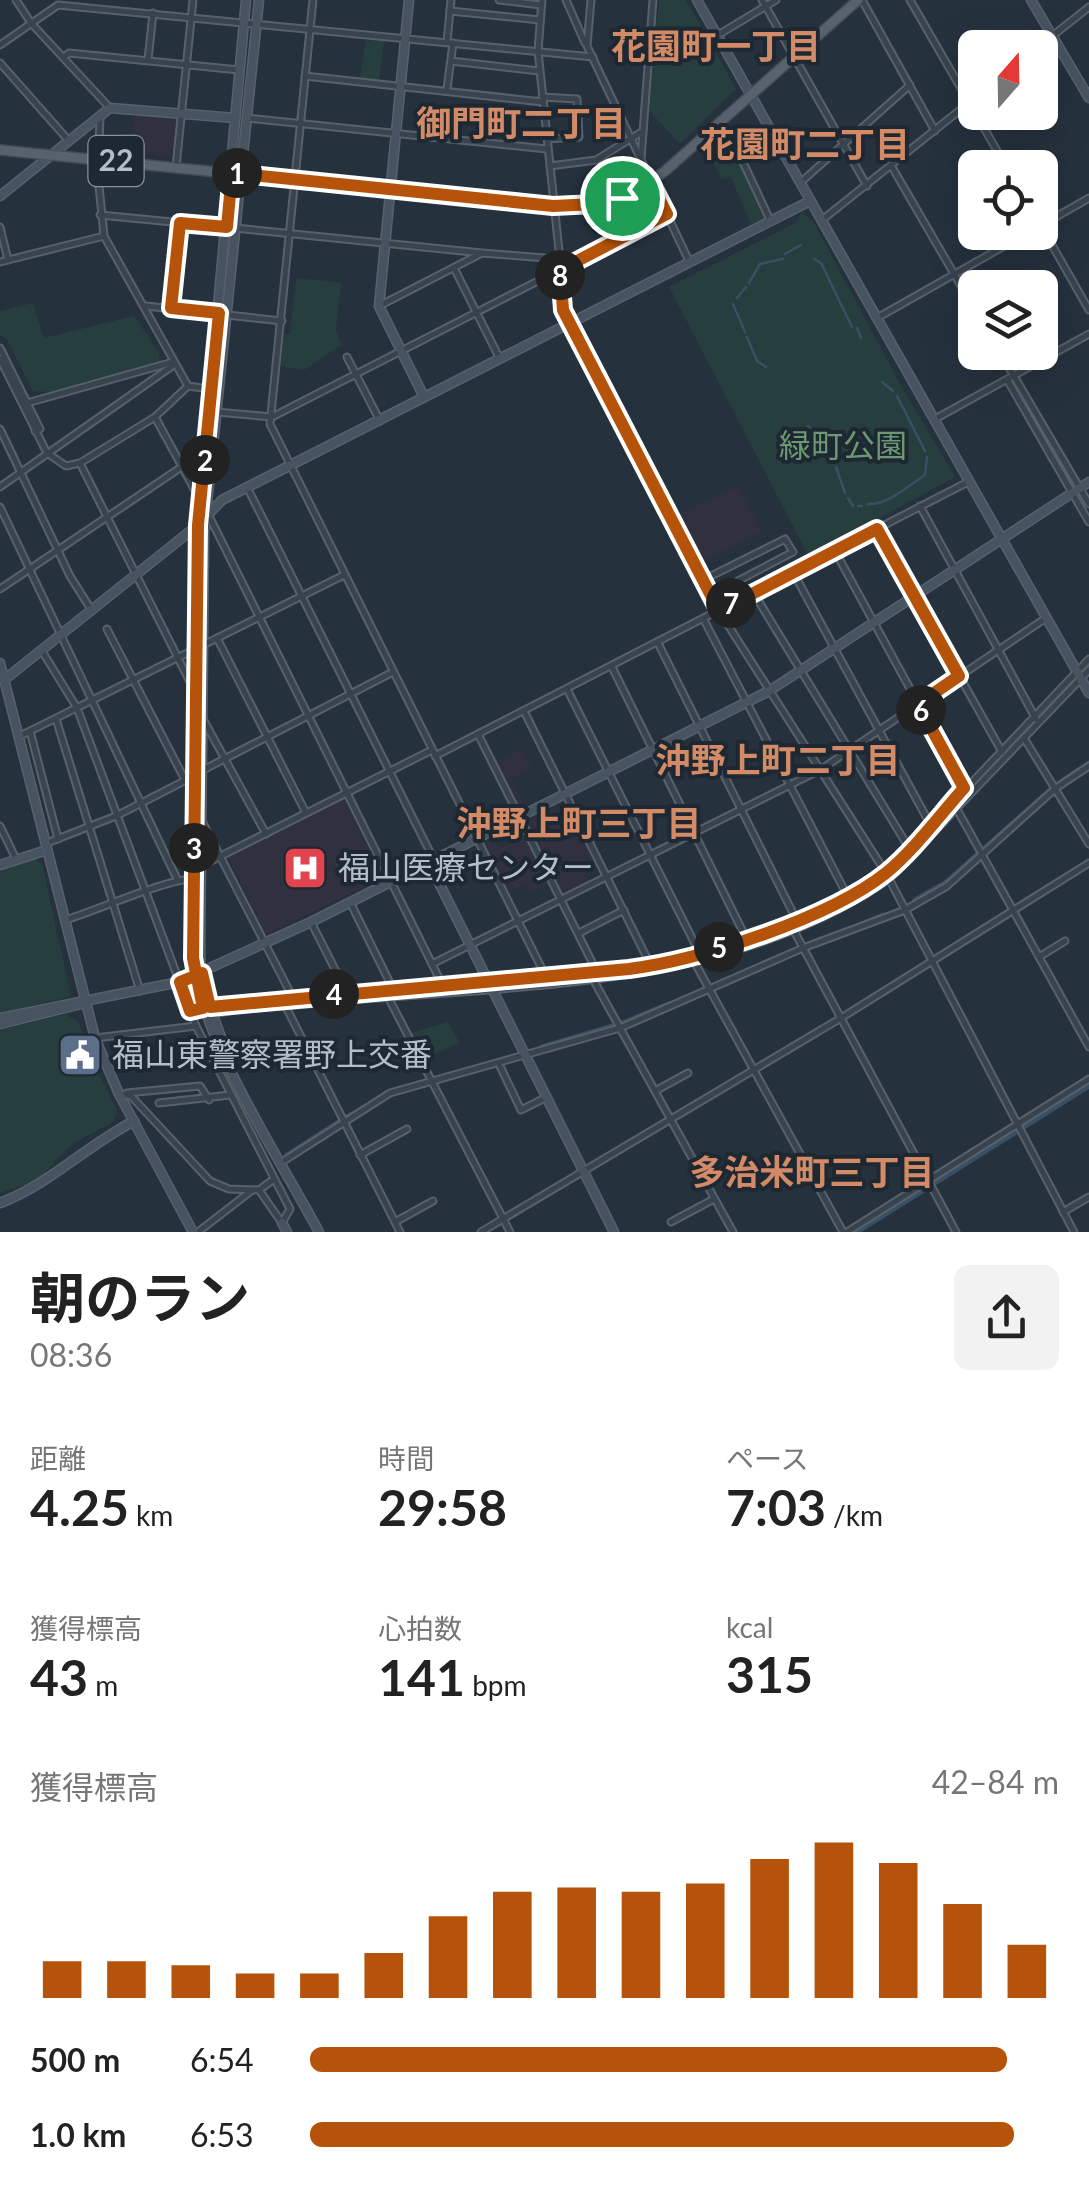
<!DOCTYPE html>
<html lang="ja">
<head>
<meta charset="utf-8">
<style>
	:root { --surface:#fff; --page:#f2f2f2; --text:#222; --muted:#767676; --accent:#b45309 }
	body { margin:0; font-family:Lato,"Noto Sans JP",sans-serif; background:var(--page); color:var(--text); height:100vh; display:flex; flex-direction:column; font-size:38px; white-space:nowrap }
	* { box-sizing:border-box; margin:0 }
	p { font-size:32px; color:var(--muted) }
	.icon { flex:none; width:55px; height:55px; fill:none; stroke:currentColor; stroke-width:2; stroke-linecap:round; stroke-linejoin:round }
	.map { position:relative; height:1232px; overflow:hidden }
	.details { display:flex; flex-direction:column; background:var(--surface); flex:1 }
	.details>* { flex:none }
	.needle { width:65px; rotate:20deg }
	.buttons { position:absolute; left:958px; top:30px; display:grid; gap:20px }
	.buttons a { display:grid; place-items:center; width:100px; height:100px; border-radius:15px; background:var(--surface); box-shadow:0 10px 40px #0002; font-size:50px }
	.pin { position:absolute; display:grid; place-items:center; width:85px; height:85px; color:#fff; margin:-42px; border:5px solid #fff; border-radius:50%; box-shadow:0 2px 10px #0007 }
	.km { position:absolute; width:50px; height:50px; margin:-25px; border-radius:50%; background:#222; color:#fff; font-size:28px; line-height:50px; text-align:center }
	.round { display:grid; place-items:center; flex:none; width:105px; height:105px; border-radius:15px; background:var(--page) }
	.summary { display:flex; align-items:center; justify-content:space-between; height:170px; padding:0 30px }
	h1 { font-size:55px; font-weight:700; line-height:75px }
	.figures { display:grid; grid-template-columns:repeat(3,1fr); gap:15px; height:170px; padding:10px 30px }
	.figures div { display:grid; align-content:center }
	.figures b { font-size:50px; font-weight:700 }
	.figures small { font-size:28px; font-weight:400 }
	.figures p { font-size:28px }
	.chart { height:280px; padding:20px 30px }
	.chart p { display:flex; justify-content:space-between }
	.chart svg { width:100%; height:180px; margin-top:10px; stroke:var(--accent); stroke-width:6 }
	ul { padding:0 30px; list-style:none; font-size:32px }
	li { display:grid; grid-template-columns:160px 120px 1fr; align-items:center; height:75px }
	li i { height:25px; border-radius:12px; background:var(--accent) }
	.map>svg:first-child { display:block }
</style>
</head>
<body>
<div class="map">
<svg width="1089" height="1232" viewBox="0 0 1089 1232">
	<rect width="100%" height="100%" fill="#25313d"/>
	<g fill="#31303f">
		<path d="M134 110 178 114 174 157 120 152 123 134H132Z"/>
		<path d="M739 486 762 532 699 564 674 517Z"/>
		<path d="M522 749 532 769 511 780 525 807 518 810 495 762Z"/>
		<path d="M344 797 383 878 265 935 227 856Z"/>
		<path d="M554 808 561 821 573 815 597 865 585 871 590 883 562 897 525 822Z"/>
		<path d="M521 823 550 882 530 892 525 884 506 894 482 845 494 839 499 849 510 844 505 830Z"/>
	</g>
	<g fill="#273e3e">
		<path d="M659 0H686L736 89 680 144 649 110Z"/>
		<path d="M366 40 384 41 379 81 360 79Z"/>
		<path d="M722 135 733 147 764 218 751 224 731 177 721 179 707 147Z"/>
		<path d="M801 212 813 221 901 386 955 477 809 557 669 287 797 222Z"/>
		<path d="M296 278 341 283 336 329 341 345 304 370 281 367 284 334H290Z"/>
		<path d="M33 303 44 338 134 316 159 353 160 362 50 392 33 391 7 339 0 336V311Z"/>
		<path d="M33 856 42 864 71 996 0 1013V871Z"/>
		<path d="M66 1014 79 1023 86 1043 72 1048 76 1062 91 1058 117 1110 113 1122 71 1145 37 1181 0 1193V1030Z"/>
		<path d="M447 1022 460 1043 434 1054 425 1036 407 1043 404 1035Z"/>
	</g>
	<g fill="none" stroke-linecap="round" stroke-linejoin="round">
		<g stroke="#394f64" stroke-width="2.5">
			<path d="M785 254 801 245"/>
			<path d="M814 259 821 263 852 327"/>
			<path d="M749 283 760 264 783 259"/>
			<path d="M737 298 746 287"/>
			<path d="M733 304 745 332"/>
			<path d="M857 328 861 338"/>
			<path d="M747 337 757 361 766 367"/>
			<path d="M882 382 893 391"/>
			<path d="M897 396 925 451"/>
			<path d="M808 426 823 443"/>
			<path d="M826 448 833 462"/>
			<path d="M836 467 845 493"/>
			<path d="M848 498 853 506"/>
			<path d="M868 504C888 505 908 486 925 475L927 457"/>
			<path d="M858 506H862"/>
		</g>
		<g stroke="#394f64" stroke-width="5">
			<path d="M1085 670 1089 666"/>
			<path d="M1058 699 1073 683"/>
			<path d="M1056 785 1089 763"/>
			<path d="M970 788 1047 711"/>
			<path d="M876 884 935 825"/>
			<path d="M915 900 945 883 1051 789"/>
			<path d="M809 918 836 907"/>
			<path d="M867 922 883 915"/>
			<path d="M696 958 728 947"/>
			<path d="M505 984 622 973"/>
			<path d="M265 1005 476 986"/>
			<path d="M218 1009 249 1006"/>
			<path d="M620 1024 671 1003"/>
			<path d="M542 1047 616 1025"/>
			<path d="M345 1118 400 1088"/>
			<path d="M287 1155 340 1121"/>
			<path d="M857 1232 1089 1086"/>
		</g>
		<defs>
			<g id="street">
				<path d="M16 0 31 23 109 107"/>
				<path d="M313 0 270 424 546 977"/>
				<path d="M499 0 541 5"/>
				<path d="M542 0 538 51 566 317 719 611 886 873 1074 1232"/>
				<path d="M566 0 585 43"/>
				<path d="M591 0 587 46 689 261"/>
				<path d="M762 0 867 186"/>
				<path d="M862 0 935 131"/>
				<path d="M910 0 1007 168"/>
				<path d="M450 11 540 20"/>
				<path d="M718 35 776 0"/>
				<path d="M447 42 451 0"/>
				<path d="M0 45 58 5 593 57"/>
				<path d="M1037 48 1089 7"/>
				<path d="M64 57 69 53 239 70"/>
				<path d="M148 60 153 13"/>
				<path d="M451 61 539 71"/>
				<path d="M0 63 69 141"/>
				<path d="M305 76 543 102"/>
				<path d="M447 89 453 43"/>
				<path d="M542 97 577 99 579 137 547 139"/>
				<path d="M100 117 98 176 104 236 188 386"/>
				<path d="M247 118 547 149"/>
				<path d="M718 126 735 145 770 220"/>
				<path d="M641 159 653 0"/>
				<path d="M550 166 596 160 640 133"/>
				<path d="M176 167 193 0"/>
				<path d="M892 167 975 310"/>
				<path d="M800 183 910 85"/>
				<path d="M100 215 224 227"/>
				<path d="M822 220 975 98"/>
				<path d="M1040 224 1089 310"/>
				<path d="M1040 226 1089 198"/>
				<path d="M0 227 8 260"/>
				<path d="M235 228 482 253"/>
				<path d="M0 262 104 236"/>
				<path d="M454 268 500 359"/>
				<path d="M146 306 282 321"/>
				<path d="M379 306 482 253 558 259"/>
				<path d="M171 309 180 223"/>
				<path d="M877 318 1029 232"/>
				<path d="M0 348 40 429 35 431"/>
				<path d="M1000 352 1089 504"/>
				<path d="M347 357 380 421"/>
				<path d="M0 359 47 453 66 466 80 463 155 417 188 386"/>
				<path d="M1008 381 1089 522"/>
				<path d="M188 386 210 389"/>
				<path d="M27 403 173 362"/>
				<path d="M216 412 272 417 667 215"/>
				<path d="M155 417 198 496"/>
				<path d="M935 419 1089 334"/>
				<path d="M0 429 70 576 92 611"/>
				<path d="M80 463 189 680 196 682"/>
				<path d="M0 487 175 364"/>
				<path d="M247 487 434 860"/>
				<path d="M920 506 1036 719"/>
				<path d="M0 507 177 879"/>
				<path d="M208 514 443 986"/>
				<path d="M877 529 1002 752"/>
				<path d="M835 551 964 788"/>
				<path d="M793 572 930 824"/>
				<path d="M703 580 785 539 793 552 711 595"/>
				<path d="M0 589 180 468"/>
				<path d="M753 592 909 848"/>
				<path d="M704 620 848 897"/>
				<path d="M107 629 185 780"/>
				<path d="M217 638 306 813"/>
				<path d="M658 643 796 919"/>
				<path d="M42 651 77 708 196 1026 290 1209 282 1223 259 1190 229 1189 210 1181 131 1096 121 1094"/>
				<path d="M612 667 746 938"/>
				<path d="M567 689 700 954"/>
				<path d="M524 711 651 966"/>
				<path d="M56 719 140 991"/>
				<path d="M203 719 266 834"/>
				<path d="M30 731 58 839"/>
				<path d="M478 734 597 972"/>
				<path d="M20 736 344 575"/>
				<path d="M1024 738 1089 844"/>
				<path d="M435 756 968 482"/>
				<path d="M203 770 393 672"/>
				<path d="M954 804 1089 1047"/>
				<path d="M203 823 293 998"/>
				<path d="M0 826 16 859"/>
				<path d="M47 843 116 816 194 776"/>
				<path d="M203 865 432 750"/>
				<path d="M350 902 393 989"/>
				<path d="M65 920C96 911 168 878 194 879"/>
				<path d="M311 922 347 993"/>
				<path d="M793 929 956 1232"/>
				<path d="M579 933 624 910"/>
				<path d="M1039 957 1065 941"/>
				<path d="M695 963 843 1232"/>
				<path d="M432 964 820 770 1046 618"/>
				<path d="M594 981 733 1232"/>
				<path d="M387 995 510 1232"/>
				<path d="M210 1007C268 1001 326 994 385 990 553 977 743 974 886 873L1089 659"/>
				<path d="M286 1007 400 1232"/>
				<path d="M213 1014C247 1007 284 1006 319 1003 511 984 723 993 889 879L1089 670"/>
				<path d="M95 1038 196 1026"/>
				<path d="M499 1064 521 1110 547 1097"/>
				<path d="M655 1091 688 1073"/>
				<path d="M127 1093 200 1086 209 1100"/>
				<path d="M159 1103 230 1095"/>
				<path d="M360 1155 407 1129"/>
				<path d="M282 1162 390 1093 620 1028 803 948 905 910 947 886 1056 788 1089 766"/>
				<path d="M259 1190 274 1179"/>
				<path d="M1063 1212 1089 1197"/>
				<path d="M395 1222 433 1201"/>
				<path d="M671 1222 714 1199"/>
				<path d="M198 1232 251 1191"/>
				<path d="M481 1232 841 1018 1089 863"/>
				<path d="M847 1232 1089 1079"/>
			</g>
			<g id="secondary">
				<path d="M246 0 198 525 193 958C200 1038 280 1159 319 1232"/>
				<path d="M409 0 379 306 424 397"/>
				<path d="M697 0 1089 693"/>
				<path d="M1031 0 1089 98"/>
				<path d="M0 196 110 108 235 118"/>
				<path d="M0 663 95 1038 119 1094 193 1232"/>
				<path d="M4 680 198 525 222 500 808 202"/>
				<path d="M429 863 614 1232"/>
				<path d="M0 865 47 850"/>
				<path d="M0 1018 179 982 311 922 769 691 1089 482"/>
				<path d="M0 1024 81 1004"/>
				<path d="M225 1048 205 994 200 959 204 532 259 0"/>
				<path d="M0 1203C50 1184 86 1146 134 1121"/>
				<path d="M282 1223 287 1232"/>
			</g>
			<path id="primary" d="M0 150 553 206C598 206 626 197 664 172L858 0"/>
		</defs>
		<use href="#street" stroke="#57616b" stroke-width="9"/>
		<use href="#secondary" stroke="#57616b" stroke-width="11"/>
		<use href="#primary" stroke="#424c56" stroke-width="12"/>
		<use href="#street" stroke="#39434d" stroke-width="5"/>
		<use href="#secondary" stroke="#475360" stroke-width="8"/>
		<use href="#primary" stroke="#57626d" stroke-width="9"/>
	</g>
	<g fill="none" stroke-linecap="round" stroke-linejoin="round">
		<defs>
			<path id="route" d="M622 198 596 204 553 206 232 173 227 227 180 223 171 308 219 313 198 525 193 958 203 1008 190 1011 180 982 202 973 210 1007 629 969C701 960 829 918 886 873 914 850 939 816 964 788L918 704 959 676 877 529 719 611 563 310 560 270 667 214 650 181 622 198"/>
		</defs>
		<use href="#route" stroke="#fff" stroke-width="20"/>
		<use href="#route" stroke="#b45309" stroke-width="12"/>
	</g>
	<defs>
		<symbol id="hospital-square" viewBox="-11 -11 22 22"><rect x="-9" y="-9" width="18" height="18" rx="4" fill="#e0444e" stroke="#1e2832"/><path d="M-5-5h3v3.5h4V-5h3V5h-3V1.5h-4V5h-3Z" fill="#fff"/></symbol>
		<symbol id="civic-square" viewBox="-11 -11 22 22"><rect x="-9" y="-9" width="18" height="18" rx="4" fill="#5c6f8a" stroke="#1e2832"/><path d="M-.6-6.5H3V-4.5H.6V-3L4-1V1h2V6H-6V1h2V-1L-.6-3ZM-1.2 2.5V6h2.4V2.5Z" fill="#fff"/></symbol>
	</defs>
	<g fill-rule="evenodd">
		<use href="#hospital-square" x="280" y="843" width="50" height="50"/>
		<use href="#civic-square" x="55" y="1030" width="50" height="50"/>
	</g>
	<g text-anchor="middle" stroke-width="8" stroke-linejoin="round" paint-order="stroke">
		<rect fill="#1e2832" stroke="#87919b" stroke-width="2.5" x="88.5" y="136" width="55" height="50" rx="8"/>
		<g font-size="30" font-weight="bold" fill="#b4bec8">
			<text x="116" y="171">22</text>
		</g>
		<g font-size="32" fill="#6c9972" stroke="#1e2832">
			<text x="843" y="457">緑町公園</text>
		</g>
		<g font-size="32" fill="#b4bec8" stroke="#1e2832" text-anchor="start">
			<text x="338" y="879">福山医療センター</text>
			<text x="112" y="1066">福山東警察署野上交番</text>
		</g>
		<g font-size="35" font-weight="bold" fill="#d28b66" stroke="#1e2832">
			<text x="716" y="59">花園町一丁目</text>
			<text x="521" y="136">御門町二丁目</text>
			<text x="805" y="157">花園町二丁目</text>
			<text x="778" y="773">沖野上町二丁目</text>
			<text x="579" y="836">沖野上町三丁目</text>
			<text x="812" y="1185">多治米町三丁目</text>
		</g>
	</g>
</svg>
<div class="buttons">
<a><svg class="needle" viewBox="-14 -14 28 28"><path d="M0-13l5 13h-10z" fill="#e53935"/><path d="M0 13l5-13h-10z" fill="#767676"/></svg></a>
<a><svg class="icon" aria-label="locate" viewBox="0 0 24 24"><circle cx="12" cy="12" r="6"/><path d="M12 2v4M12 18v4M2 12h4M18 12h4"/></svg></a>
<a><svg class="icon" aria-label="layers" viewBox="0 0 24 24"><path d="M12 4l9 5-9 5-9-5zM3 14l9 5 9-5"/></svg></a>
</div>
<div class="pin" style="left:622px;top:198px;background:#1e9e55"><svg class="icon" aria-label="arrive" viewBox="0 0 24 24"><path d="M6 21V4h12l-3 4 3 4H6"/></svg></div>
<b class="km" style="left:237px;top:173px">1</b>
<b class="km" style="left:205px;top:460px">2</b>
<b class="km" style="left:194px;top:848px">3</b>
<b class="km" style="left:334px;top:994px">4</b>
<b class="km" style="left:719px;top:947px">5</b>
<b class="km" style="left:921px;top:710px">6</b>
<b class="km" style="left:731px;top:603px">7</b>
<b class="km" style="left:560px;top:275px">8</b>
</div>
<section class="details">
<div class="summary"><div><h1>朝のラン</h1><p>08:36</p></div><a class="round"><svg class="icon" aria-label="share" viewBox="0 0 24 24"><path d="M12 15V3M7 8l5-5 5 5M5 13v7h14v-7"/></svg></a></div>
<div class="figures">
<div><p>距離</p><b>4.25<small> km</small></b></div>
<div><p>時間</p><b>29:58</b></div>
<div><p>ペース</p><b>7:03<small> /km</small></b></div>
</div>
<div class="figures">
<div><p>獲得標高</p><b>43<small> m</small></b></div>
<div><p>心拍数</p><b>141<small> bpm</small></b></div>
<div><p>kcal</p><b>315</b></div>
</div>
<div class="chart"><p><span>獲得標高</span>42–84 m</p>
<svg viewBox="0 0 160 44" preserveAspectRatio="none"><path d="M5 44V35M15 44V35M25 44V36M35 44V38M45 44V38M55 44V33M65 44V24M75 44V18M85 44V17M95 44V18M105 44V16M115 44V10M125 44V6M135 44V11M145 44V21M155 44V31"/></svg>
</div>
<ul>
<li><b>500 m</b>6:54<i style="width:93%"></i></li>
<li><b>1.0 km</b>6:53<i style="width:94%"></i></li>
</ul>
</section>
</body>
</html>
